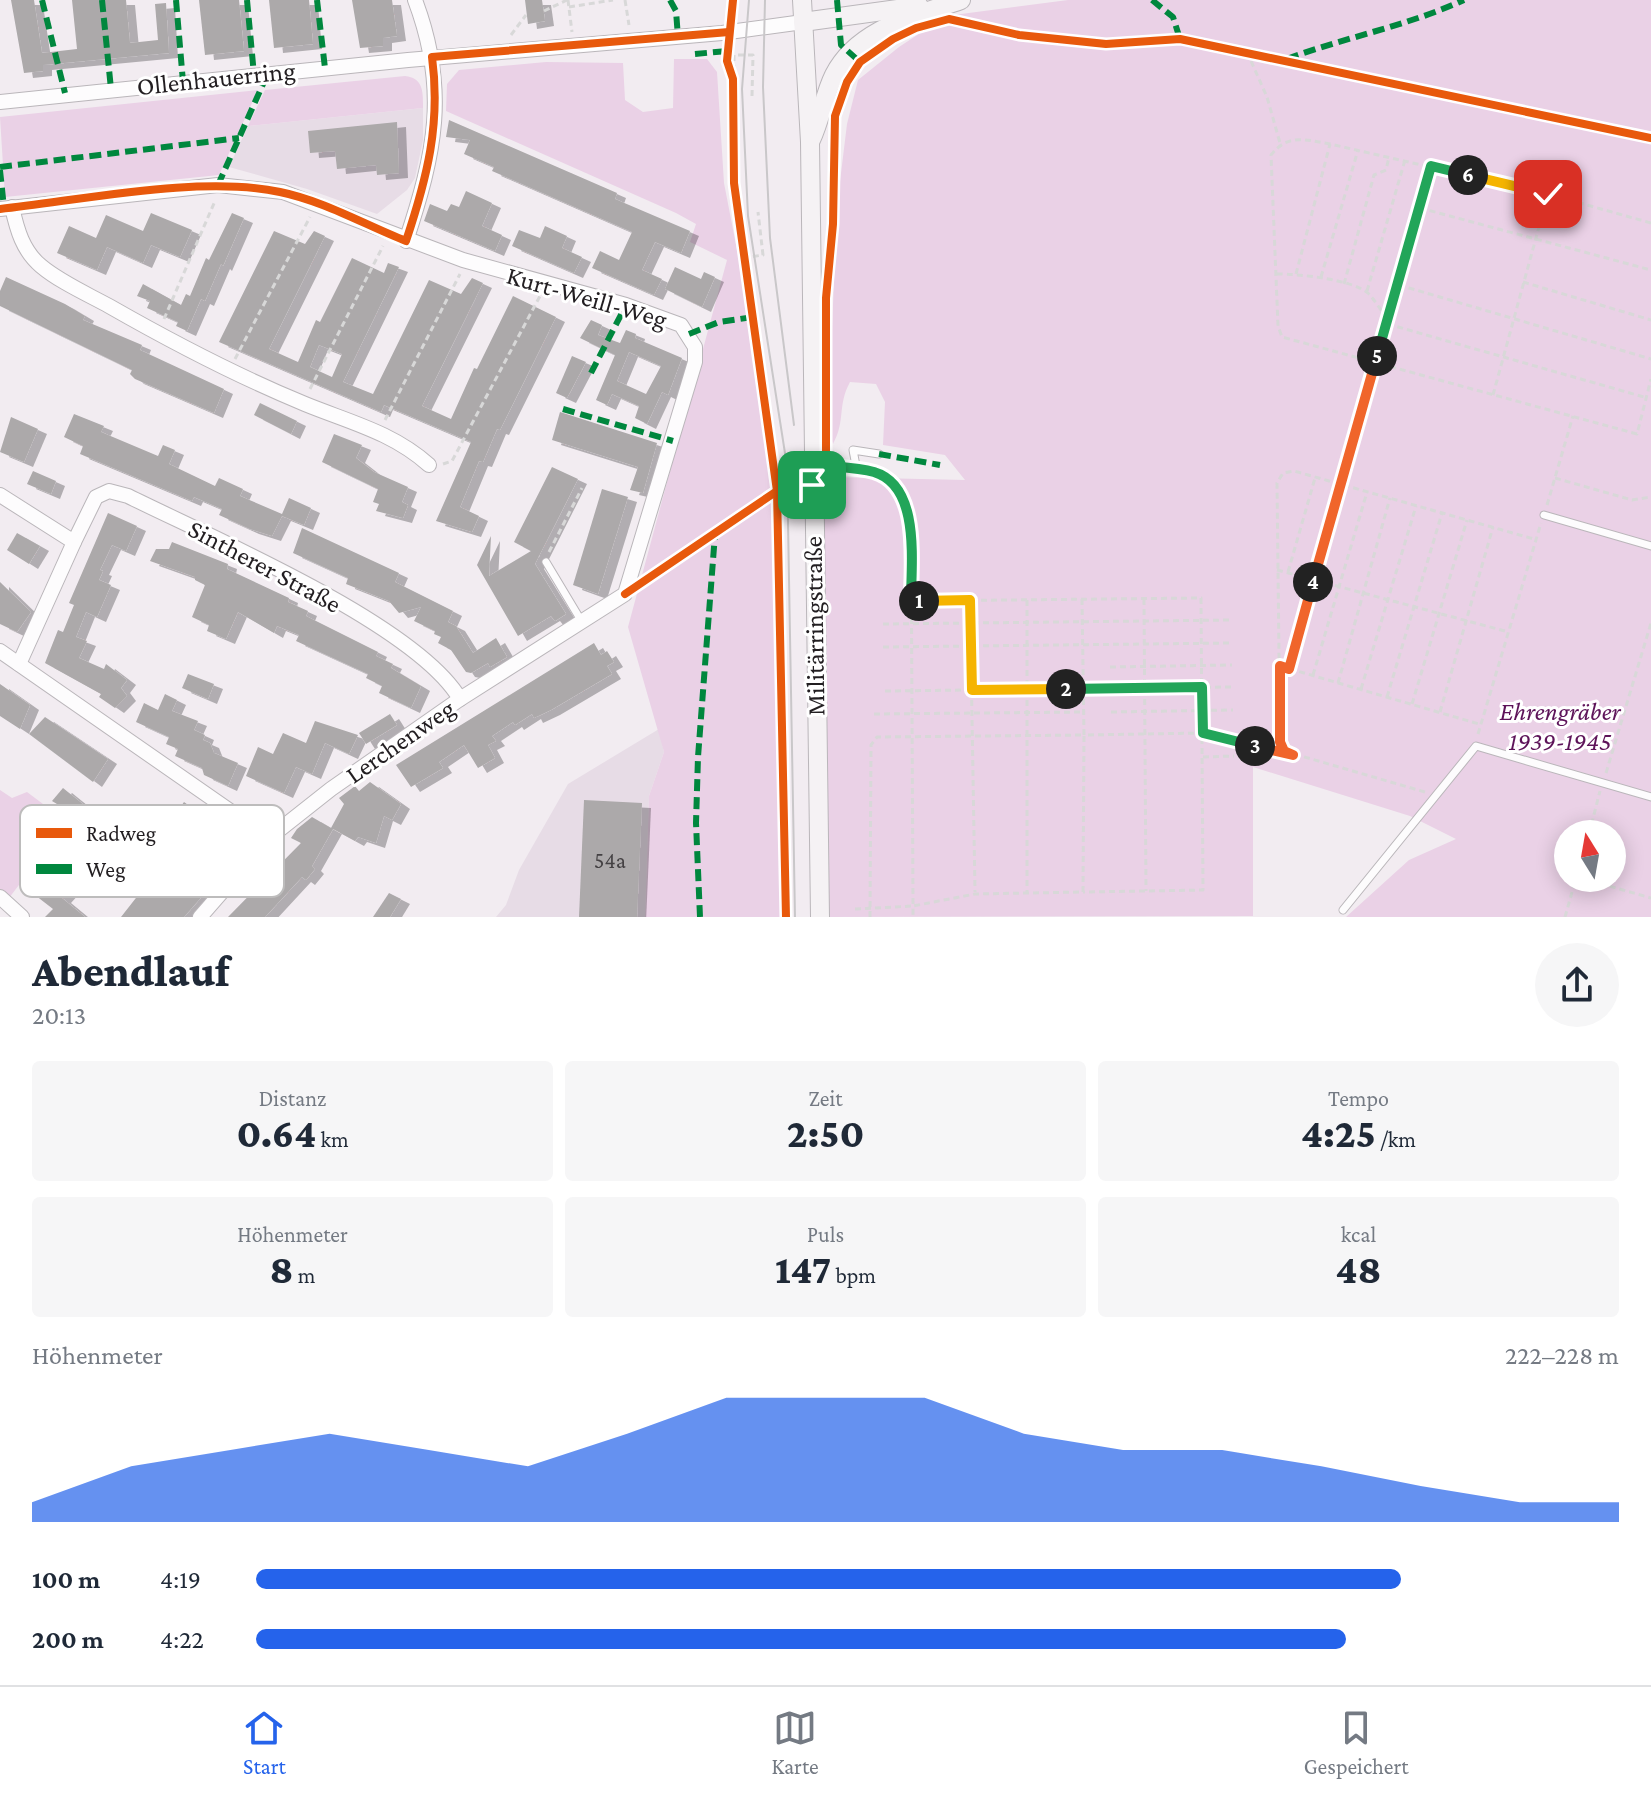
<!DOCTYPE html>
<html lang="de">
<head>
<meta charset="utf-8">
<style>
	:root { --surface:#fff; --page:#f6f6f7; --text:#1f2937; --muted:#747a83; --line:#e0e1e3; --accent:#2563eb }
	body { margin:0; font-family:"Crimson Pro",serif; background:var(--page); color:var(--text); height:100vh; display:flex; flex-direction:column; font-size:30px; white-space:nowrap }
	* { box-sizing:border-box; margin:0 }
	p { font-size:26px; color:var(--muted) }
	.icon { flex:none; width:44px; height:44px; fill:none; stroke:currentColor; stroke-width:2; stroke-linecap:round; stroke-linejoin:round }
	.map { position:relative; height:917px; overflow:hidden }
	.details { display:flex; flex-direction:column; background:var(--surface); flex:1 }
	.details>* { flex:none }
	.needle { width:52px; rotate:349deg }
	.controls { position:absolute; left:1554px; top:820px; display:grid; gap:16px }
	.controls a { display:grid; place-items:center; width:72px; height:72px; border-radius:50%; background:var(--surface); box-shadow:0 4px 20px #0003; font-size:40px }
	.pin { position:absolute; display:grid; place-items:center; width:68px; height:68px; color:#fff; margin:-34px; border-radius:16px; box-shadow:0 4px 12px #0006 }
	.km { position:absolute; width:40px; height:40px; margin:-20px; border-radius:50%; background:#222; color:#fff; font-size:22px; line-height:40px; text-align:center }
	.round { display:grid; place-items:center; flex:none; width:84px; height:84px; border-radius:42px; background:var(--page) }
	.head { display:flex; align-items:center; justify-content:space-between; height:136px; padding:0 32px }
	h1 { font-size:44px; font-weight:800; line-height:60px }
	.metrics { display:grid; grid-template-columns:repeat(3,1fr); gap:12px; height:136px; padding:8px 32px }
	.metrics div { display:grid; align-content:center; border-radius:8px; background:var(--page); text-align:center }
	.metrics b { font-size:40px; font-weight:800 }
	.metrics small { font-size:22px; font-weight:400 }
	.metrics p { font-size:22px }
	.chart { height:224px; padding:16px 32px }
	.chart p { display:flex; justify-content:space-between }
	.chart svg { width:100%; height:144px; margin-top:8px; fill:var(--accent); opacity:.7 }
	ul { padding:0 32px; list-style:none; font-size:26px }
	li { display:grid; grid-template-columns:128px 96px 1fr; align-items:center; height:60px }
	li i { height:20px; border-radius:10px; background:var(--accent) }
	.tabs { display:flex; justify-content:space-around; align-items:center; height:112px; border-top:2px solid var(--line); background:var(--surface); font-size:22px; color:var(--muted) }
	.tabs a { display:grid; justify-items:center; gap:4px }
	.tabs .current { color:var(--accent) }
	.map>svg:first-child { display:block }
</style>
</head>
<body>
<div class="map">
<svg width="1651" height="917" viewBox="0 0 1651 917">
	<defs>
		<filter id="shadow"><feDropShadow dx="9" dy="5" stdDeviation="0" flood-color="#0004"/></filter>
	</defs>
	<rect width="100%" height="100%" fill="#f2ecf1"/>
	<g fill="#e7dce6">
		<path d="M423 108V140L415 178 407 190 377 214 307 189 229 167 248 126Z"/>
		<path d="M659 729 664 752 649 796 645 917H496L506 905 519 870 568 784Z"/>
	</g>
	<g fill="#ead1e6" fill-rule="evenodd">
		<path d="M1068 0H1651V917H1346L1409 860 1456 839 1410 816 1253 767V916L826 917 821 481 833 477 965 480 945 455 883 445 885 402 876 384 850 382C837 406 846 420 833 444L828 428 837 206 847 124 858 80 899 47 946 16ZM1568 834H1612V878H1568Z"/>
		<path d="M674 59H707L717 72 724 183 762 379 774 489 782 917H645L649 796 664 752 628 627 727 260 690 242 696 224 676 213 446 111 447 84 459 70 546 62 623 63 625 100 643 112 673 108Z"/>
		<path d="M405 76C424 78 423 93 423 108L248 126 265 90Z"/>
		<path d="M258 90 219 175 5 197 0 117Z"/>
		<path d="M0 790 12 798 27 792 67 822 9 898 0 890Z"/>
	</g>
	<g fill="#aca9aa" fill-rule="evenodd" filter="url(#shadow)">
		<path d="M11 0H34L42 53 77 49 72 0H126L130 43 158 40 155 4 166 3 169 53 43 65V71L24 73Z"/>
		<path d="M199 0H239L244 51 205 55Z"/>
		<path d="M269 0H309L313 44 274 48Z"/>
		<path d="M352 0H392L397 36 383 38V46L360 48Z"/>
		<path d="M525 0H542L545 21 528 24Z"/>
		<path d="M449 120 617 193 615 199 690 231 681 253 655 242 642 270 662 279 654 295 592 268 600 251 619 260 632 232 492 171 494 167 464 154 470 140 446 137Z"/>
		<path d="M397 122 399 173 377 175 376 165 337 169 335 151 310 153 308 131Z"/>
		<path d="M466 191 492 203 482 226 502 235 495 251 424 221 430 204 447 211 451 204 459 207Z"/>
		<path d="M151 213 192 230 180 257 151 245 143 263 107 247 97 270 57 253 69 226 96 238 106 215 143 231Z"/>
		<path d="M232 213 244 218 223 266 221 264 205 301 201 299 187 331 176 326 178 322 147 308 150 301 137 296 143 284 181 305 186 294 190 296 206 258 209 260Z"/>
		<path d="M545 226 567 236 562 248 582 257 574 273 512 246 519 230 540 238Z"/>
		<path d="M274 231 305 244 314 231 325 236 269 349 298 362 316 320 320 322 352 258 384 273 388 263 399 267 343 382 373 394 429 280 461 294 472 278 483 283 422 406 451 419 474 368 477 369 513 296 556 317 500 430 497 429 483 462 479 461 460 507 479 516 472 532 436 521 471 442 384 405 381 412 219 342ZM319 345 342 354 332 377 310 367Z"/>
		<path d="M675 267 701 279 704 272 715 277 702 307 665 289Z"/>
		<path d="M6 277 65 304 85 316 83 320 142 345 140 350 224 389 214 413 135 379 130 374 132 370 0 306V291Z"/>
		<path d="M591 320 602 325 598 335 620 343 626 330 636 334 635 338 682 358 668 395 662 392 647 424 635 418 639 406 612 394 607 405 596 400 615 355 580 338ZM629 352 661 366 646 394 617 381Z"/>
		<path d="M572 356 586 362 567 398 556 393Z"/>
		<path d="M260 403 297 421 291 434 254 415Z"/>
		<path d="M560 412 657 443 643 493 630 490 638 467 552 440Z"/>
		<path d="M74 414 104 426 101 432 158 456 163 445 175 450 169 464 215 486 219 478 243 489 240 496 282 514 289 498 311 508 304 525 282 516 272 536 250 529 219 515 222 509 194 497 192 501 80 454 83 446 64 437Z"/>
		<path d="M11 417 38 429 24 462 0 452Z"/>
		<path d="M334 434 362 445 356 458 374 472 408 487 402 502 408 505 403 518 376 511 379 504 373 502 378 489 322 462Z"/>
		<path d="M552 467 578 479 535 564 566 614 555 621 551 616 518 636 477 565 491 536 489 576 531 551 514 542Z"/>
		<path d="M33 471 56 481 51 494 27 484Z"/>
		<path d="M602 489 628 497 598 594 573 585Z"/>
		<path d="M108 513 137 526 126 551 112 545 100 570 103 571 99 580 111 585 97 617 86 612 76 637 87 641 79 658 104 669 106 664 127 680 121 688 127 696 115 708 99 697 101 694 45 663 58 630 63 632 74 605 69 603Z"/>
		<path d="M302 528 399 573 395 582 453 611 448 622 456 626 473 653 496 638 507 657 490 667 488 663 471 673 466 672 451 650 438 643 441 637 434 634 435 631 414 621 421 607 399 613 389 601 346 584 348 578 293 553Z"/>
		<path d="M17 533 40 546 29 564 7 550Z"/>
		<path d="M172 542 228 564 227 569 289 598 288 602 308 611 306 616 378 652 376 656 393 664 391 668 421 686 411 708 379 693 382 686 366 678 368 674 296 641 299 635 277 626 274 633 238 612 226 639 207 631 209 625 192 617 205 585 195 580V577L150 561 156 549H169Z"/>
		<path d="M0 582 31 612 17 632 0 624Z"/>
		<path d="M594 643 601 655 607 651 614 662 607 666 612 674 551 710 534 718 532 714 515 725 513 722 492 736 496 741 488 745 495 758 478 768 464 745 439 762 443 768 411 787 396 765Z"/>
		<path d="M188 674 214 684 208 699 182 688Z"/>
		<path d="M0 684 30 705 20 729 0 716Z"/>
		<path d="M165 694 177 700 172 711 198 721 194 730 205 735 203 740 210 743 214 753 238 763 228 786 204 775 202 768 175 756 178 749 166 744 169 737 136 722 144 703 158 710Z"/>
		<path d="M390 714 397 725 366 744 359 733Z"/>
		<path d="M45 717 108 759 93 782 29 734Z"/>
		<path d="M315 721 358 735 349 754 325 743 312 774 296 767 284 793 246 776 258 747 273 754 283 733 306 743Z"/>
		<path d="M370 782 401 804 392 820 384 816 376 843 358 837 355 841 333 829 312 866 315 869 306 880 302 877 265 917H228L301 843 291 838 297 829 312 817 331 828 344 804 339 798 355 786 359 791Z"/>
		<path d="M63 788 84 805 75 815 52 801Z"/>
		<path d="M584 800 642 803 637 917H579Z"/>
		<path d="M184 802 220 828 225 820 243 832 238 838 247 845 184 917H121L161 866 143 852 155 836 171 848 190 822 177 812Z"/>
		<path d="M67 868 80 878 62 898 85 917H45L53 909 31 892 32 889 48 870 59 878Z"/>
		<path d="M389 893 401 899 390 917H373Z"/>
	</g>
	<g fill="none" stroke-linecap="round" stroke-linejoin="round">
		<defs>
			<g id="lane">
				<path d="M814 464 857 471 853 450 879 454"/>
				<path d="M1544 515 1651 546"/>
				<path d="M546 562 582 622"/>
				<path d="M1343 910 1476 746 1651 797"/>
			</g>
			<g id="street">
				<path d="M0 102 408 60 722 33 803 22"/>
				<path d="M12 207C17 230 23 251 41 266 60 282 87 294 109 306 172 342 237 376 305 404 349 422 392 432 429 465"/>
				<path d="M0 209 218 185 283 192 463 260 626 305 681 325 695 347V362L625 594 460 699 331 789 269 838 200 917"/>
				<path d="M406 241C435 153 449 90 415 0"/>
				<path d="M0 495 74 542 96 497 109 491 128 496C210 537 416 624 460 699"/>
				<path d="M0 651 269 838"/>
				<path d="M19 664 74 542"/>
				<path d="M0 897 22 917"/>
			</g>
			<g id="secondary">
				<path d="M802 0 810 142 820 917"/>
				<path d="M803 22 919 6"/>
				<path d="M811 140C821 119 824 95 834 75 858 28 916 16 961 0"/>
			</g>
		</defs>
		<use href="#lane" stroke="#bab6ba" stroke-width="9"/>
		<use href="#street" stroke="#bab6ba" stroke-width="16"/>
		<use href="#secondary" stroke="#bab6ba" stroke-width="20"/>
		<g stroke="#d8d8d8" stroke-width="3" stroke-dasharray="6 4" stroke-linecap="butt">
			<path d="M568 0 572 32"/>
			<path d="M625 0 629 25"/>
			<path d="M569 7 613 0"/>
			<path d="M544 11 567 0"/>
			<path d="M511 35 526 15"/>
			<path d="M1247 52 1267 97 1280 143"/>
			<path d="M730 69 734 66V55H753L752 96"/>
			<path d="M1420 208 1651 270"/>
			<path d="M1651 223 1548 194 1330 144C1306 140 1288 133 1271 155L1278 326 1282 337 1637 434 1651 379"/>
			<path d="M743 258 763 255 758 212"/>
			<path d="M1277 274C1298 274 1353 279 1369 294 1377 303 1384 315 1391 325L1644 397"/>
			<path d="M1296 274 1330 144"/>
			<path d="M1321 277 1358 150"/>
			<path d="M1523 282 1651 320"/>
			<path d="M1344 284 1374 175 1386 170 1389 157"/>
			<path d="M1399 285 1651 359"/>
			<path d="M1367 291 1405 160"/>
			<path d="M164 319 215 201"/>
			<path d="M235 359 310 217"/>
			<path d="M310 389 383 246"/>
			<path d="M1493 395 1548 194"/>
			<path d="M385 420 460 274"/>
			<path d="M443 464 452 461 540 296"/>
			<path d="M1555 478 1632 500 1651 497"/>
			<path d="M1547 505 1573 416"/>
			<path d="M549 552 582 488"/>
			<path d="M1277 570 1505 631"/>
			<path d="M1288 572 1315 478"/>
			<path d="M1082 599 1084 735 1203 733 1286 753"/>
			<path d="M1144 599 1146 891"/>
			<path d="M970 600 975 892"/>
			<path d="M1027 600V892"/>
			<path d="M911 601 1201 598 1203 890 1083 892"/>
			<path d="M883 624 1233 620"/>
			<path d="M883 647 1232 643"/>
			<path d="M1280 666 1479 724"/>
			<path d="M1110 667 1232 665"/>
			<path d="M1289 669 1431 166"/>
			<path d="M1313 675 1367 492"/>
			<path d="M1338 683 1390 498"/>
			<path d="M1361 689 1416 506"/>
			<path d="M885 691 1231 687"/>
			<path d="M1387 697 1442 513"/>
			<path d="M1412 704 1467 520"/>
			<path d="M1111 712 1233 710"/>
			<path d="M1440 712 1493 527"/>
			<path d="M874 714 1084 712"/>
			<path d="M1478 734 1541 523"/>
			<path d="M1203 757 1234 756"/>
			<path d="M1606 773 1651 623"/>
			<path d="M1425 792 1284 751 1280 742 1277 483 1283 473 1294 471 1534 539"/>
			<path d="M1589 834 1600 791"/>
			<path d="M1581 878 1651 898"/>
			<path d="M855 909 913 906 911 517C901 499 892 475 869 472"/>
			<path d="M870 917 871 745 877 737 1084 735 1083 892 975 894 913 906V917"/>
			<path d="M1565 917 1576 878"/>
		</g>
		<use href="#lane" stroke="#fdfcfd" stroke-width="7"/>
		<use href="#street" stroke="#fdfcfd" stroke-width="14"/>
		<use href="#secondary" stroke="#f5f2f4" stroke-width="18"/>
		<g stroke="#c9c7c9" stroke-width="2">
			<path d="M749 0 742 89 748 216 787 466 795 917"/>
			<path d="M765 0 763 87 770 238 794 425"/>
		</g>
		<g stroke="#00873e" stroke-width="6" stroke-dasharray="12 6" stroke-linecap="butt">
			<path d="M42 0 65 93"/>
			<path d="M102 0 111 89"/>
			<path d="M176 0 183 82"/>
			<path d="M247 0 254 75"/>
			<path d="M317 0 325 68"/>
			<path d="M670 0 676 11 678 37"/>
			<path d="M837 0 841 45 860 62"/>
			<path d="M1152 0 1173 17 1180 39"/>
			<path d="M695 54 727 51"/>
			<path d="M1287 59C1346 37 1407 26 1464 0"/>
			<path d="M0 167 239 138"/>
			<path d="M0 170 4 208"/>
			<path d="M218 185 268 73"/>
			<path d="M689 334 719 322 753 317"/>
			<path d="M591 373 626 305"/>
			<path d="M563 409 673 441"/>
			<path d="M879 454 940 465"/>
			<path d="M700 917 696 823 698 757 715 534"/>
		</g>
		<defs>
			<g id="cycleway">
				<path d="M733 0 727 61 733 79 734 183 777 491 786 917"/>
				<path d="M0 209C83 200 201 175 280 192 324 201 365 225 406 241 427 178 441 124 432 57L729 32"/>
				<path d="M826 466V298L833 224 835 116 847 82 860 62 893 39 916 28 949 19 1019 35 1106 44 1180 39 1651 138"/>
				<path d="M625 594 777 491"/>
			</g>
		</defs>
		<use href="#cycleway" stroke="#fff" stroke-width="13"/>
		<use href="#cycleway" stroke="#e8590c" stroke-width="8"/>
	</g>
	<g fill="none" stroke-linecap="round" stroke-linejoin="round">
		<defs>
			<path id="split-1" d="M812 485V464C832 467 855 467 874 472 921 486 911 563 911 601H919"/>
			<path id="split-2" d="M919 601 970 600 972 690 1066 689"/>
			<path id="split-3" d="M1066 689 1202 687 1203 733 1255 746"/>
			<path id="split-4" d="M1255 746 1293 755 1284 751 1280 742V666L1289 669 1313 582"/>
			<path id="split-5" d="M1313 582 1377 356"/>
			<path id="split-6" d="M1377 356 1431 166 1468 175"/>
			<path id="split-7" d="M1468 175 1548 194"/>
		</defs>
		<use href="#split-1" stroke="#fff" stroke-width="16"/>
		<use href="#split-2" stroke="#fff" stroke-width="16"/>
		<use href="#split-3" stroke="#fff" stroke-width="16"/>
		<use href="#split-4" stroke="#fff" stroke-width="16"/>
		<use href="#split-5" stroke="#fff" stroke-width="16"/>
		<use href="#split-6" stroke="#fff" stroke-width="16"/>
		<use href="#split-7" stroke="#fff" stroke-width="16"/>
		<use href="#split-1" stroke="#22a559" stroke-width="10"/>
		<use href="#split-2" stroke="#f5b400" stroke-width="10"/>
		<use href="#split-3" stroke="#22a559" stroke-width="10"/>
		<use href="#split-4" stroke="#f0652b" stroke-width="10"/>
		<use href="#split-5" stroke="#f0652b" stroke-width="10"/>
		<use href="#split-6" stroke="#22a559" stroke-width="10"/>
		<use href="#split-7" stroke="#f5b400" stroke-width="10"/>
	</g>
	<g text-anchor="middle" stroke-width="6" stroke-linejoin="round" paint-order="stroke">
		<g font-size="22" fill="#444143">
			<text x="610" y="868">54a</text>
		</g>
		<g font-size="26" fill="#221e21" stroke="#fff">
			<text transform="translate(216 78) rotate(-6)" y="9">Ollenhauerring</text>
			<text transform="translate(587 297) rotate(16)" y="9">Kurt-Weill-Weg</text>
			<text transform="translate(265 566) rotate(28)" y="9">Sintherer Straße</text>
			<text transform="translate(814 626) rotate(-91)" y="9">Militärringstraße</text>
			<text transform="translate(400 741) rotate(-35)" y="9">Lerchenweg</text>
		</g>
		<g font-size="26" font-style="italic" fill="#5d1359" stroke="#fff">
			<text x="1560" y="720">Ehrengräber<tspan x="1560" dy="30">1939-1945</tspan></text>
		</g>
	</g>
	<rect x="20" y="805" width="264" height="92" rx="12" fill="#fff" stroke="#bdbcbc" stroke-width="2"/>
	<rect x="36" y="828" width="36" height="10" fill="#e8590c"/>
	<rect x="36" y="864" width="36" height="10" fill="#00873e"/>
	<g font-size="22" fill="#221e21">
		<text x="86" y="841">Radweg</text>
		<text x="86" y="877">Weg</text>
	</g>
</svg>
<div class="controls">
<a><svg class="needle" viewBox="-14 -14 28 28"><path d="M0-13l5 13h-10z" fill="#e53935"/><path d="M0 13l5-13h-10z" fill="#747a83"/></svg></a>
</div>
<div class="pin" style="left:812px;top:485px;background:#1e9e55"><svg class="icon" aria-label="arrive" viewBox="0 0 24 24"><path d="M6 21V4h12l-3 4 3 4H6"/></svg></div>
<div class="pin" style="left:1548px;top:194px;background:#d93025"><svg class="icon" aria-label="check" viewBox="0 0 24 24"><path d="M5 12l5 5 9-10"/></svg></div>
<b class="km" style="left:919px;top:601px">1</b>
<b class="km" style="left:1066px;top:689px">2</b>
<b class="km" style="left:1255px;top:746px">3</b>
<b class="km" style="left:1313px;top:582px">4</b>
<b class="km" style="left:1377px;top:356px">5</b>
<b class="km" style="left:1468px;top:175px">6</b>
</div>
<section class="details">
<div class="head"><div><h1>Abendlauf</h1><p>20:13</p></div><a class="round"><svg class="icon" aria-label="share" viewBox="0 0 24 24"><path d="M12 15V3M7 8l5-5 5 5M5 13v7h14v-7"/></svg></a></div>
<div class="metrics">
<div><p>Distanz</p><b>0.64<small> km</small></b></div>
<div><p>Zeit</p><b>2:50</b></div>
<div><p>Tempo</p><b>4:25<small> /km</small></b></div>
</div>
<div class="metrics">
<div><p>Höhenmeter</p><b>8<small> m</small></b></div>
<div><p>Puls</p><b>147<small> bpm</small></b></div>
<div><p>kcal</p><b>48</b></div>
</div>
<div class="chart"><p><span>Höhenmeter</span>222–228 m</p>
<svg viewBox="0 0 160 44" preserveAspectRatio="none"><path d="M0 44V38L10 27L20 22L30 17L40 22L50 27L60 17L70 6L80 6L90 6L100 17L110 22L120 22L130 27L140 33L150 38L160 38V44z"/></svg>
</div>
<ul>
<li><b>100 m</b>4:19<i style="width:84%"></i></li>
<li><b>200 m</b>4:22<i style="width:80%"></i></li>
</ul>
</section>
<nav class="tabs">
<a class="current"><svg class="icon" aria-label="home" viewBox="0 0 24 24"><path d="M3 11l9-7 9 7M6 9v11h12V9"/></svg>Start</a>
<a><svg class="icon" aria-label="map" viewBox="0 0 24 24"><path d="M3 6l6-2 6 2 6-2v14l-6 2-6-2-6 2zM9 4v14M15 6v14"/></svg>Karte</a>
<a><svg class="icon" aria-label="saved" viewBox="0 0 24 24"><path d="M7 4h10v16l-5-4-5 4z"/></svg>Gespeichert</a>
</nav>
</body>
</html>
